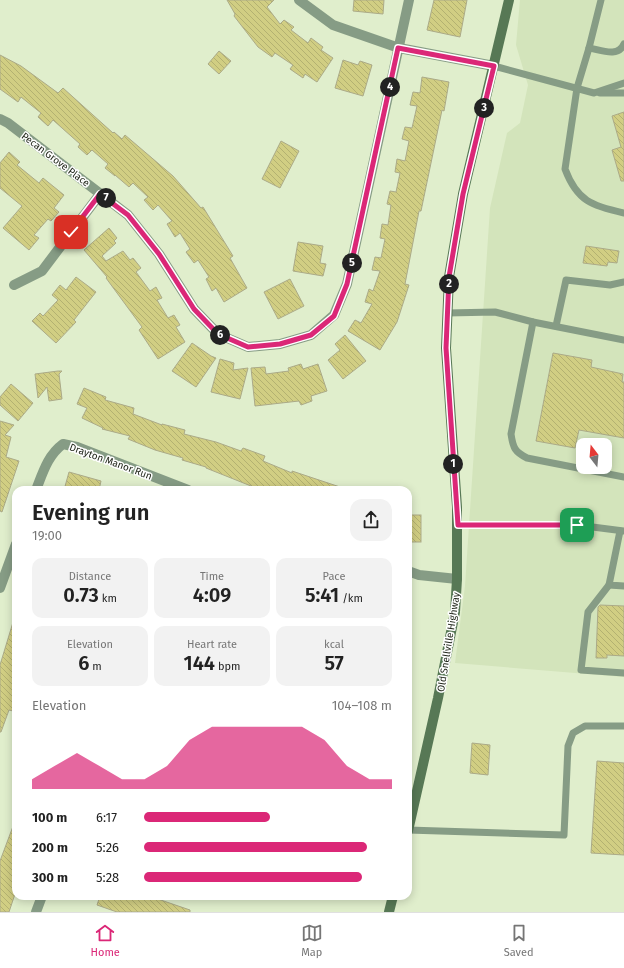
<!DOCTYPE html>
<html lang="en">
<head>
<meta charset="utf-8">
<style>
	:root { --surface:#fff; --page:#f2f2f2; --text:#222; --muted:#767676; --line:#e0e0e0; --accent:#db2777 }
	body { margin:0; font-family:"Fira Sans",sans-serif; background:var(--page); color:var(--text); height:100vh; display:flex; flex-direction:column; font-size:15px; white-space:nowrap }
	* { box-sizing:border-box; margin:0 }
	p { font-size:13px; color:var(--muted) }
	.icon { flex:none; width:22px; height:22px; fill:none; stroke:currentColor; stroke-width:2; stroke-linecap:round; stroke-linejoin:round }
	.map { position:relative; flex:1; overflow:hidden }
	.side { position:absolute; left:12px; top:486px; width:400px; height:414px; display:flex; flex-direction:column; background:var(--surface); border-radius:12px; box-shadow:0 2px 10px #0003 }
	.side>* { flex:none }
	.needle { width:26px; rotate:344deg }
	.controls { position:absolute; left:576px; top:438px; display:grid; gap:8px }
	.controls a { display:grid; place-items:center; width:36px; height:36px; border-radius:8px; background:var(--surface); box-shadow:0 2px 10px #0003; font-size:20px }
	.pin { position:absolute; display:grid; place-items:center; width:34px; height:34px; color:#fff; margin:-17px; border-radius:8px; box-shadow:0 2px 6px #0006 }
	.km { position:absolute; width:20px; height:20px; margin:-10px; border-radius:50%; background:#222; color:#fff; font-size:11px; line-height:20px; text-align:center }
	.round { display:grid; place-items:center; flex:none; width:42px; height:42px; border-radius:12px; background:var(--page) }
	.summary { display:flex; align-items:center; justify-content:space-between; height:68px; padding:0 20px }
	h1 { font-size:22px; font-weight:600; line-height:30px }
	.figures { display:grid; grid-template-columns:repeat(3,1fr); gap:6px; height:68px; padding:4px 20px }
	.figures div { display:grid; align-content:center; border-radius:10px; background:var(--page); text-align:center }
	.figures b { font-size:20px; font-weight:600 }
	.figures small { font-size:11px; font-weight:400 }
	.figures p { font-size:11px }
	.chart { height:112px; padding:8px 20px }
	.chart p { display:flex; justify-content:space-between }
	.chart svg { width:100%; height:72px; margin-top:4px; fill:var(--accent); opacity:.7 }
	ul { padding:0 20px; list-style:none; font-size:13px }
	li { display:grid; grid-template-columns:64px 48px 1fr; align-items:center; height:30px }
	li i { height:10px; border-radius:5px; background:var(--accent) }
	.dock { display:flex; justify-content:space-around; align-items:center; height:56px; border-top:1px solid var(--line); background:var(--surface); font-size:11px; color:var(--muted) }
	.dock a { display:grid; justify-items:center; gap:2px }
	.dock .on { color:var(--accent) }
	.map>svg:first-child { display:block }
</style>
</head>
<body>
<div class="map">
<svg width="624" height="912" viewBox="0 0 624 912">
	<defs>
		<pattern id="building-back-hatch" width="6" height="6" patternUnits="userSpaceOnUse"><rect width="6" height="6" fill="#d1ce83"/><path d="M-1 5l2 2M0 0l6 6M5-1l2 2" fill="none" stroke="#b3b171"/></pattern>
	</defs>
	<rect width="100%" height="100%" fill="#e0eecc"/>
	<path fill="#d3e4bb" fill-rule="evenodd" d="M520 0H624V677L455 663 465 586 490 208 507 133 520 123 528 85 516 45ZM583 445H605V467H583Z"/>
	<g fill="url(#building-back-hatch)" stroke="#abaa88">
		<path d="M227 0H274L267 7 280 24 284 20 294 27 291 30 308 43 311 38 323 47 321 50 333 58 317 82 305 74 303 78 290 69 293 65 275 53 272 57 258 47 234 16 235 14Z"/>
		<path d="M354 0H384L383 14 353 11Z"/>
		<path d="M434 0H467L460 37 427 30Z"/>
		<path d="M219 51 231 61 219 74 208 64Z"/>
		<path d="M0 55 21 66 58 93 63 88 113 133 114 132 122 139 125 135 173 176 201 208 203 207 233 256 230 258 247 288 224 302 216 288 212 291 206 279 209 277 198 260 194 263 186 252 190 249 180 233 175 237 167 224 172 221 158 205 153 210 144 200 148 197 133 183 129 187 115 175V176L105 168 108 164 92 150 87 155 78 147 80 144 53 120 48 126 38 117 41 113 21 97 18 102 0 89Z"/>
		<path d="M343 60 358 65 360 61 372 65 363 96 335 88Z"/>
		<path d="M422 77 449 82 444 111 442 110 421 211H419L405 284 409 285 397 322 380 350 348 331 355 320 361 323 372 304 365 302 369 289 373 291 380 271 372 270 375 257 381 258 385 239 380 238 382 224 388 225 391 205 387 204 390 191 396 192 400 173 395 172 397 159 405 161 409 141 402 139 405 127 412 128 417 106 410 105 413 92 420 93Z"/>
		<path d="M624 112V181H621L612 150 621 147 612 116Z"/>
		<path d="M281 141 299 151 280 188 262 179Z"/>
		<path d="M9 152 20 162 17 165 39 183 43 178 64 195 54 208 59 212 51 221 48 219 34 235 39 238 29 250 3 228 22 206 0 188V163Z"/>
		<path d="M109 228 117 238 114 241 116 243 102 256 106 261 123 251 130 260 133 258 141 268 136 272 150 291 156 287 162 298 157 300 168 318 174 315 180 325 176 327 185 342 158 359 139 330 142 327 106 278 107 277 84 250Z"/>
		<path d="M298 242 323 246 320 263 326 264 323 276 293 271Z"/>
		<path d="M586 246 619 251 617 263 608 262 607 266 583 263Z"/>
		<path d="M76 277 96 292 74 320 76 322 56 343 32 321 40 313 43 316 58 300 52 295 60 285 66 290Z"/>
		<path d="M290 279 304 306 278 319 264 292Z"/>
		<path d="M345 335 366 361 343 379 328 360 340 350 335 344Z"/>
		<path d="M192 343 211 356 216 358 196 387 172 371Z"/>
		<path d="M553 353 592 360 591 367 623 374 622 382H624V438L579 430 575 448 536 441Z"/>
		<path d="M220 359 234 363 233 370 248 368 240 399 211 392Z"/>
		<path d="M301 364 303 369 318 364 327 391 311 396 312 401 301 405 299 401 255 406 251 368 265 367 266 374 289 371 288 368Z"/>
		<path d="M58 371H62L59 374 62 399 49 401 47 387 38 398 35 374Z"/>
		<path d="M11 384 33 403 18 421 0 405V397Z"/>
		<path d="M84 388 106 397 105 400 134 408 133 414 162 425V424L185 430 184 434 216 442 241 451 243 448 265 456 263 461 292 473V471L343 488V490H261L206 468V467L182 460 183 458 155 450 128 439 130 436 102 429 103 428 82 418 87 408 77 404Z"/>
		<path d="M0 421 14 425 5 435 11 437 6 457 19 461 2 512 0 511Z"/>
		<path d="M69 472 101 481 99 490H64Z"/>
		<rect x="408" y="515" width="13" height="27"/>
		<path d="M600 605 624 606V656L607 655V658H596L598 607Z"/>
		<path d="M14 619H16V701L13 711 9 710 1 732H0V665Z"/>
		<path d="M472 743 490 745 488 775 470 773Z"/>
		<path d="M597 761 624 763V855L591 853Z"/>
		<path d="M15 821H16V891L9 912H0V861Z"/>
		<path d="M100 896H149L190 910V912H117L97 905Z"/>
	</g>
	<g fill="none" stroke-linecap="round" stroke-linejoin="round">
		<g stroke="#869c85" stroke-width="7">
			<path d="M601 0 589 48 577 88 565 169C577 201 592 206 624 213"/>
			<path d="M589 48C601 50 618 58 624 44"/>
			<path d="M494 66 594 93 624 83"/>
			<path d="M600 93H624"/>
			<path d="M447 313 495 312 533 322 624 340"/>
			<path d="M533 322 511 434C513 448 515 452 527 458L624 477"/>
			<path d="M556 326 566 280 610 285 624 282"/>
			<path d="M458 525H577L624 531"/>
			<path d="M620 531 609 585 624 586"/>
			<path d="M609 585 588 612 581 670 624 673"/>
			<path d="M408 830 564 835 568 746 573 733 585 726H624"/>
		</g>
		<g stroke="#869c85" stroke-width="10">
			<path d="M299 0 333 25 399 48 494 66"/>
			<path d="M0 119 8 123 128 215 159 254 194 309 218 334 248 347 280 344 311 335 334 315 347 284 409 0"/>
			<path d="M14 285 42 271 100 194"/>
			<path d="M36 490C43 472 48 455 63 444L77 447 188 490"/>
			<path d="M408 571 419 575 457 579"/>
			<path d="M0 588 16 544"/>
			<path d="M36 912 42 896"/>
		</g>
		<g stroke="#577855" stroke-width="10">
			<path d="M408 831 438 698 455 612 457 579V507L446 348 449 277 463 194 509 0"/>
			<path d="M389 912 393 896"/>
		</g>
	</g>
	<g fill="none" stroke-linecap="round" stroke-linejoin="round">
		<defs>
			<path id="route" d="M71 232 100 194 128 215 159 254 194 309 218 334 248 347 280 344 311 335 334 316 347 284 398 48 494 66 463 194 449 277 446 348 458 525H577"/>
		</defs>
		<use href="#route" stroke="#fff" stroke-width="8"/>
		<use href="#route" stroke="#db2777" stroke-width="5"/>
	</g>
	<g text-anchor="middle" stroke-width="3" stroke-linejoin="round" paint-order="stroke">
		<g font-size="10" fill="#22271b" stroke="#fff">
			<text transform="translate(56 159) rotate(37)" y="4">Pecan Grove Place</text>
			<text transform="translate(111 461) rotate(20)" y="4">Drayton Manor Run</text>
			<text transform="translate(448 642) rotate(-81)" y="4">Old Snellville Highway</text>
		</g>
	</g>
</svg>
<div class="controls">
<a><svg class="needle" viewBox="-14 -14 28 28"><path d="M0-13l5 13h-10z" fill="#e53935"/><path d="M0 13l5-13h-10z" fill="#767676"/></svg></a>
</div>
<div class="pin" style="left:577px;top:525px;background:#1e9e55"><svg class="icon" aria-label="arrive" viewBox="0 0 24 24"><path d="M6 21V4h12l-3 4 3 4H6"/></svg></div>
<div class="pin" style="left:71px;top:232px;background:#d93025"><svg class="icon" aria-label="check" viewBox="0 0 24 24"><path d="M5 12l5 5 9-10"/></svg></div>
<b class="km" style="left:453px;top:464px">1</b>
<b class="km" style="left:449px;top:284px">2</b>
<b class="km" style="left:484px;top:108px">3</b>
<b class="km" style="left:390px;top:87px">4</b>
<b class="km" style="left:352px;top:263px">5</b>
<b class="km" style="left:220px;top:335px">6</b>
<b class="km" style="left:106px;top:198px">7</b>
<section class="side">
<div class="summary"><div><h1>Evening run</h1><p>19:00</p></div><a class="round"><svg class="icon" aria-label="share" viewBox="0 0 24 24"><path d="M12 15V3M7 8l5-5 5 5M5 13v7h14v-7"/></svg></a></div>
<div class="figures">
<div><p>Distance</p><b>0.73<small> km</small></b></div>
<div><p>Time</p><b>4:09</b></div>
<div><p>Pace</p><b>5:41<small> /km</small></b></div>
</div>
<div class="figures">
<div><p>Elevation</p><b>6<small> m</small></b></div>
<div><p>Heart rate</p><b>144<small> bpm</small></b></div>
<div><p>kcal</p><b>57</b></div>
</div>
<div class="chart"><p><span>Elevation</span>104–108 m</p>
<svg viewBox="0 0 160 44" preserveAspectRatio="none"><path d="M0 44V38L10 30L20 22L30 30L40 38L50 38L60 30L70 14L80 6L90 6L100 6L110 6L120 6L130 14L140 30L150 38L160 38V44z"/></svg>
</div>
<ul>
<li><b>100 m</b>6:17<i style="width:51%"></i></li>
<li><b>200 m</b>5:26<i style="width:90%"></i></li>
<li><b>300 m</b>5:28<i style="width:88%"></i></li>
</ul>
</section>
</div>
<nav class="dock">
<a class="on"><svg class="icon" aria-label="home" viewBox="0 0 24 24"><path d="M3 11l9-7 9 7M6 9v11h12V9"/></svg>Home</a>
<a><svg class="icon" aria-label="map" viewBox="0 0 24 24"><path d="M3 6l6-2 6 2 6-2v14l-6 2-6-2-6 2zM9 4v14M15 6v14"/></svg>Map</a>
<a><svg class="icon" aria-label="saved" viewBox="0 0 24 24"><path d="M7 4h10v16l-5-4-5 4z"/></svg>Saved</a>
</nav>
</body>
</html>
